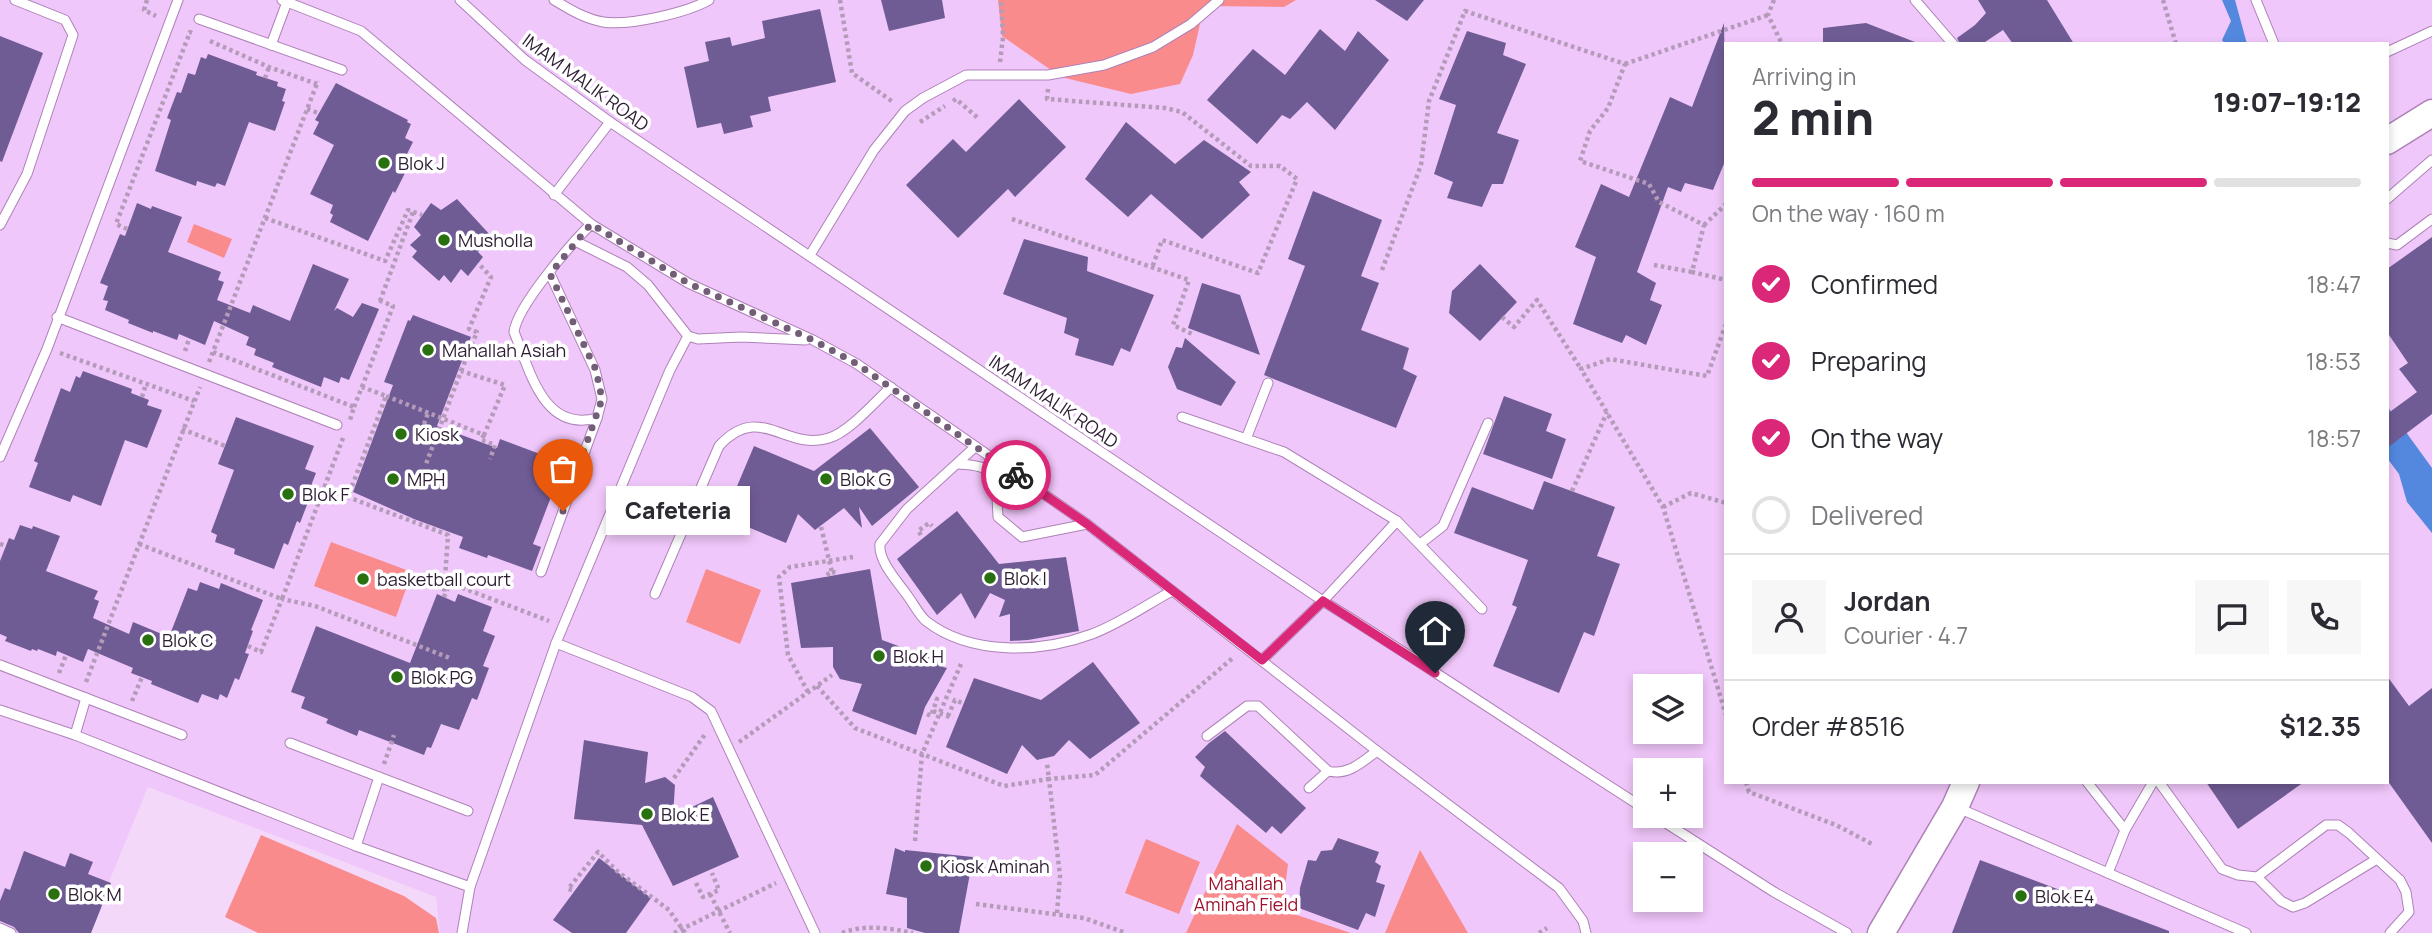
<!DOCTYPE html>
<meta charset="utf-8">
<style>
body{margin:0;font-family:Manrope,sans-serif;background:#f7f7f7;color:#2b2b33;height:100vh;display:flex;flex-direction:column;font-size:26px;white-space:nowrap}
*{box-sizing:border-box;margin:0}
p{font-size:23px;color:#7c7c81}
.icon{flex:none;width:38px;height:38px;fill:none;stroke:currentColor;stroke-width:2;stroke-linecap:round;stroke-linejoin:round}
.map{position:relative;flex:1;overflow:hidden}
.sheet{position:absolute;left:1724px;top:42px;width:665px;height:742px;display:flex;flex-direction:column;background:#fff;border-radius:0px;box-shadow:0 4px 10px #0003}
.sheet>*{flex:none}
.tools{position:absolute;left:1633px;top:674px;display:grid;gap:14px}
.tools a{display:grid;place-items:center;width:70px;height:70px;border-radius:0px;background:#fff;box-shadow:0 4px 10px #0003;font-size:35px}
.pin{position:absolute;display:grid;place-items:center;width:60px;height:60px;color:#fff;margin:-72px -30px;border-radius:50% 50% 50% 0;rotate:-45deg;box-shadow:0 0 7px #0007}
.pin .icon{rotate:45deg}
.courier{position:absolute;display:grid;place-items:center;width:70px;height:70px;margin:-35px;border:5px solid #db2777;border-radius:50%;background:#fff;color:#222;box-shadow:0 2px 9px #0007}
.bubble{position:absolute;height:49px;border-radius:0px;background:#fff;box-shadow:0 4px 10px #0003;font-size:23px;font-weight:800;line-height:49px;text-align:center}
.headline em{font-style:normal;font-weight:800}
.headline div{display:flex;flex-direction:column-reverse}
.headline{display:flex;align-items:center;justify-content:space-between;height:119px;padding:0 28px}
h1{font-size:46px;font-weight:800;line-height:52px}
.bar{display:grid;grid-template-columns:repeat(4,1fr);gap:10px 7px;align-content:center;height:84px;padding:0 28px}
.bar i{height:9px;border-radius:5px;background:#e1e1e2}
.bar .on{background:#db2777}
.bar p{grid-column:span 4}
.line{display:flex;align-items:center;gap:18px;padding:0 28px;border-top:2px solid #e1e1e2}
.line div{flex:1}
.round{display:grid;place-items:center;flex:none;width:74px;height:74px;border-radius:0px;background:#f7f7f7}
ol{padding:0 28px;list-style:none}
li{display:flex;align-items:center;gap:21px;height:77px}
li p{margin-inline-start:auto}
li .icon{padding:7px;border-radius:50%;background:#db2777;color:#fff;stroke-width:4}
li:last-child{color:#7c7c81}
li i{width:38px;height:38px;border:4px solid #e1e1e2;border-radius:50%}
.map>svg:first-child{display:block}
</style>
<div class="map">
<svg width="2432" height="933" viewBox="0 0 2432 933">
<rect width="100%" height="100%" fill="#f4d8fa"/>
<path fill="#f0c7fa" fill-rule="evenodd" d="M0,0H2432V933H440L436,897L148,787L88,933H0ZM1726,44H2387V782H1726ZM1645,686H1690V732H1645ZM1645,770H1690V816H1645ZM1645,854H1690V900H1645Z"/>
<g fill="#fa8b8d">
<polygon points="998,0 1296,0 1284,7 1204,6 1193,55 1180,84 1131,94 1061,77 1002,36"/>
<polygon points="194,224 232,239 224,258 187,242"/>
<polygon points="331,542 412,572 396,617 314,586"/>
<polygon points="706,569 761,590 740,644 686,622"/>
<polygon points="1237,824 1288,864 1282,910 1351,933 1186,933"/>
<polygon points="261,835 404,896 436,918 439,933 258,933 225,917"/>
<polygon points="1146,839 1200,862 1179,914 1125,893"/>
<polygon points="1420,850 1468,933 1385,933"/>
</g>
<g fill="#5388de">
<polygon points="2222,0 2235,0 2247,44 2225,44 2222,40 2231,21"/>
<polygon points="2387,406 2432,468 2432,533 2407,502 2399,474 2387,458"/>
</g>
<g fill="#705c95">
<polygon points="881,0 942,0 945,18 889,31"/>
<polygon points="1375,0 1424,0 1407,21"/>
<polygon points="1978,0 2047,0 2074,44 2013,44 2003,30 1982,44 1960,44 1957,38 1975,25 1986,13"/>
<polygon points="820,9 836,82 768,97 771,111 750,116 753,127 724,134 721,123 697,128 684,67 709,61 705,42 730,37 732,46 765,38 762,21"/>
<polygon points="1724,23 1726,159 1713,190 1685,183 1681,192 1668,187 1637,272 1656,283 1650,300 1662,305 1646,345 1626,335 1622,343 1573,324 1596,257 1575,247 1601,184 1629,197 1670,97 1692,107"/>
<polygon points="1866,23 1915,42 1914,44 1823,44 1823,28"/>
<polygon points="1320,29 1345,51 1358,31 1389,60 1335,130 1307,102 1290,119 1282,115 1257,144 1207,100 1253,49 1285,75"/>
<polygon points="1467,31 1506,43 1503,55 1526,64 1497,133 1519,140 1503,184 1492,184 1482,207 1447,198 1453,182 1434,174 1456,105 1439,99"/>
<polygon points="0,36 43,53 2,162 0,161"/>
<polygon points="208,54 257,72 256,75 278,82 277,86 286,89 282,101 285,102 275,131 249,122 225,186 217,183 215,187 197,181 196,186 155,171 171,120 167,118 177,92 181,93 188,73 195,75 201,57 206,59"/>
<polygon points="336,83 408,120 407,122 411,124 405,138 413,142 401,166 407,169 395,193 393,191 368,241 330,222 333,215 330,213 333,205 310,194 334,145 313,134 319,122 315,120"/>
<polygon points="1019,99 1066,147 1015,197 1008,189 958,238 906,185 953,139 966,152"/>
<polygon points="1126,122 1175,164 1204,140 1251,172 1239,182 1250,195 1202,239 1151,194 1128,217 1085,179"/>
<polygon points="1313,191 1382,220 1361,276 1379,283 1361,330 1409,348 1403,369 1417,376 1396,428 1264,375 1305,266 1288,259"/>
<polygon points="457,199 492,237 478,252 483,257 468,276 461,269 451,283 444,275 439,281 412,257 417,251 410,245 421,235 414,227 431,203 441,210"/>
<polygon points="137,203 151,209 152,206 182,217 168,252 221,272 218,280 224,282 217,300 250,313 253,305 290,321 313,264 349,279 334,311 337,308 353,317 362,303 379,309 349,380 341,377 339,383 324,377 321,387 272,367 274,363 254,355 256,349 246,345 249,337 214,321 205,345 179,334 177,340 153,331 153,333 128,323 129,320 105,310 108,301 103,300 108,286 100,283 120,234 125,236"/>
<polygon points="2432,237 2432,414 2387,448 2387,414 2417,392 2399,369 2408,363 2387,332 2387,269"/>
<polygon points="1024,239 1088,257 1087,271 1154,295 1130,352 1121,348 1113,366 1075,355 1079,339 1064,333 1067,318 1003,294"/>
<polygon points="1480,264 1517,302 1480,341 1449,313 1452,291"/>
<polygon points="1202,283 1240,295 1260,355 1188,328"/>
<polygon points="413,315 471,337 437,426 497,448 500,439 564,463 533,544 541,547 532,571 488,555 487,558 459,548 463,537 414,519 353,492 393,385 384,382 408,320 410,321"/>
<polygon points="1185,338 1236,382 1221,406 1177,389 1168,367 1176,347 1182,348"/>
<polygon points="83,371 132,389 131,393 149,400 147,405 162,410 147,448 125,440 101,506 73,495 70,502 29,487 38,463 34,461 61,388 70,392 76,376 80,378"/>
<polygon points="1504,396 1552,414 1546,431 1566,439 1552,479 1483,454"/>
<polygon points="236,417 314,446 305,469 316,473 307,496 310,497 300,523 297,521 288,545 284,543 274,569 234,554 235,549 215,542 217,535 211,532 234,470 218,464"/>
<polygon points="870,428 919,487 872,526 859,507 862,528 844,508 815,530 798,514 786,543 724,517 754,446 814,471"/>
<polygon points="1544,481 1615,507 1597,556 1620,564 1594,636 1584,632 1559,693 1493,666 1517,607 1512,605 1528,560 1454,533 1472,487 1533,510"/>
<polygon points="957,511 999,564 1066,557 1079,631 1028,640 1010,641 1010,614 999,617 1005,600 990,593 975,619 961,593 937,615 897,559"/>
<polygon points="20,525 32,529 33,526 60,536 46,571 98,591 94,599 99,601 93,618 129,634 133,622 169,637 188,588 197,591 200,582 219,589 221,583 263,600 251,630 253,631 245,653 249,654 239,680 235,678 227,698 220,694 218,700 202,694 198,703 151,684 152,681 131,673 133,668 88,649 83,662 57,651 56,656 38,649 37,651 32,649 31,651 5,641 7,637 0,634 0,561 9,538 14,540"/>
<polygon points="870,569 882,640 945,663 943,667 947,668 925,707 916,735 852,711 862,684 840,679 833,667 833,647 801,648 791,583"/>
<polygon points="437,594 455,602 458,594 492,607 483,631 495,636 483,666 489,668 477,700 472,698 459,730 441,724 431,748 427,747 424,755 359,730 357,736 326,723 328,719 301,708 305,697 291,692 316,626 410,663"/>
<polygon points="1093,662 1140,723 1090,759 1069,740 1054,756 1037,760 1022,745 1007,774 946,747 974,678 1041,700"/>
<polygon points="2387,676 2409,706 2432,688 2432,843 2387,780"/>
<polygon points="1225,731 1306,808 1281,834 1272,826 1266,833 1200,776 1205,767 1195,757 1209,743"/>
<polygon points="584,740 648,752 645,783 665,777 675,785 673,816 713,797 739,857 673,886 642,825 574,819"/>
<polygon points="2206,782 2304,782 2238,829"/>
<polygon points="1338,838 1379,852 1375,862 1381,866 1376,882 1385,885 1375,917 1366,913 1358,930 1299,908 1300,888 1308,860 1316,861 1321,851 1332,850"/>
<polygon points="895,848 905,852 905,850 973,857 959,933 925,933 907,928 907,898 886,894"/>
<polygon points="24,851 65,867 70,853 93,862 88,874 111,883 91,933 19,933 14,927 0,921 0,901 5,888 10,890"/>
<polygon points="599,858 651,898 626,933 572,933 553,920"/>
<polygon points="1980,860 2169,931 2169,933 1952,933"/>
</g>
<g fill="none" stroke-linecap="round" stroke-linejoin="round">
<defs>
<g id="lane">
<polyline points="282,0 361,31 591,224"/>
<path d="M460,0L525,60L610,122L1323,601C1431,668 1537,740 1645,809"/>
<path d="M554,0C569,9 585,19 603,22C629,26 686,13 709,0"/>
<polyline points="1915,0 1953,44"/>
<polyline points="2256,0 2274,44"/>
<polyline points="199,19 342,70"/>
<polyline points="271,45 287,2"/>
<polyline points="2387,52 2432,31"/>
<polyline points="554,195 610,122"/>
<polyline points="2387,199 2432,160"/>
<polyline points="0,225 27,174 73,35 65,20 15,0"/>
<polyline points="575,241 627,267 648,285 688,336"/>
<polyline points="2387,243 2397,245 2432,219"/>
<polyline points="810,255 874,150 905,111 923,98 966,75 1048,75 1104,65 1153,47 1191,24 1219,0"/>
<path d="M550,274L595,370L602,399L597,418C543,433 530,370 514,332C517,306 571,244 591,224L688,283L813,340L857,364L1087,524L1377,751L1559,888L1583,921L1586,933"/>
<polyline points="57,317 337,425"/>
<polyline points="1182,417 1284,452 1397,521 1323,601 1262,660"/>
<polyline points="1246,439 1268,383"/>
<path d="M975,447L907,509L880,544C878,561 898,582 907,595C913,603 919,615 926,621C971,656 1041,653 1092,634C1119,624 1146,605 1172,591"/>
<polyline points="0,457 47,349 178,0"/>
<path d="M958,464C976,465 986,466 999,479L997,496L998,517L1022,537L1087,524"/>
<polyline points="1397,521 1482,609"/>
<polyline points="1420,544 1443,526 1488,423"/>
<polyline points="541,572 597,418"/>
<path d="M655,594L719,446C760,401 786,452 829,438C849,432 875,402 891,387"/>
<polyline points="556,643 692,697 711,711 815,933"/>
<polyline points="0,665 182,735"/>
<polyline points="86,698 75,735 356,846 470,887 556,643 670,370 688,336 698,339 741,337 806,340"/>
<polyline points="0,710 75,735"/>
<path d="M1207,736L1247,706H1258L1328,771C1348,776 1362,762 1377,751"/>
<polyline points="290,743 468,811"/>
<polyline points="2087,782 2125,830"/>
<polyline points="2159,782 2222,869 2238,875 2257,877 2326,825 2338,825 2349,833 2400,880 2406,892 2409,912 2390,933"/>
<polyline points="1309,788 1328,771"/>
<polyline points="1956,807 2246,933"/>
<polyline points="1655,816 1774,892 1847,933"/>
<polyline points="356,846 379,777"/>
<polyline points="2108,873 2125,830 2153,782"/>
<polyline points="2257,877 2281,901 2293,907 2305,903 2377,859"/>
<polyline points="0,928 11,933"/>
<polyline points="462,933 470,887"/>
</g>
<g id="secondary">
<polyline points="2387,141 2432,113"/>
<polyline points="1881,933 1955,807 1966,782"/>
</g>
</defs>
<use href="#lane" stroke="#ae82b8" stroke-width="11"/>
<use href="#secondary" stroke="#ae82b8" stroke-width="29"/>
<g stroke="#b39bb9" stroke-width="4.5" stroke-dasharray="3.5 3.5" stroke-linecap="butt">
<polyline points="147,0 144,10 156,16"/>
<polyline points="840,0 852,73 893,102"/>
<polyline points="1774,0 1768,15 1782,44"/>
<polyline points="2163,0 2176,44"/>
<polyline points="210,41 269,67 317,84"/>
<polyline points="1000,62 1003,37 1001,0"/>
<polyline points="1625,64 1768,15"/>
<polyline points="265,78 269,67"/>
<polyline points="1048,89 1047,99 1165,108 1182,112 1251,166 1280,166 1297,179 1258,273 1162,240 1152,268"/>
<polyline points="953,101 956,99 979,119"/>
<polyline points="307,109 318,113"/>
<polyline points="920,122 945,106"/>
<polyline points="265,218 385,261 408,210 422,215"/>
<polyline points="1012,219 1189,280 1173,325 1194,335"/>
<polyline points="1704,225 1726,204"/>
<polyline points="127,229 116,224 190,32 192,33"/>
<polyline points="1654,265 1692,272"/>
<polyline points="1382,270 1421,165 1429,101 1465,11 1625,64 1608,108 1590,131 1580,161 1649,184 1659,202 1704,225 1692,272 1726,280"/>
<polyline points="380,301 413,212"/>
<polyline points="1502,317 1514,327 1537,300 1581,369"/>
<polyline points="1726,324 1707,376 1610,359 1581,369 1663,507 1726,715"/>
<polyline points="185,351 189,339"/>
<polyline points="213,352 354,407 350,420"/>
<polyline points="60,353 194,401"/>
<polyline points="209,362 318,81"/>
<polyline points="461,371 477,332 469,329 491,277 478,263"/>
<polyline points="362,387 393,306 376,299"/>
<path d="M386,396C419,409 451,422 484,435L505,385L461,371L426,464"/>
<polyline points="142,397 146,384"/>
<polyline points="354,407 362,387 386,396 348,497 448,535 444,592"/>
<polyline points="424,424 428,413"/>
<polyline points="182,429 225,446"/>
<polyline points="484,435 481,440 495,445 490,459"/>
<polyline points="1572,491 1607,412"/>
<polyline points="1663,507 1691,493 1726,503"/>
<polyline points="821,527 832,572 825,576"/>
<polyline points="921,535 918,531 929,523 932,526"/>
<polyline points="0,544 6,546"/>
<polyline points="139,544 282,599 343,438"/>
<polyline points="832,572 838,573"/>
<polyline points="444,597 450,583 549,621"/>
<polyline points="248,646 261,652 282,599 315,606 450,658"/>
<polyline points="59,673 66,655"/>
<polyline points="86,682 200,387"/>
<polyline points="817,686 855,728 1004,786 1049,779 1047,763"/>
<polyline points="808,692 788,655 779,577 790,567 853,557"/>
<polyline points="132,701 142,677"/>
<polyline points="933,711 953,718"/>
<polyline points="927,714 931,716 937,699 932,697"/>
<polyline points="948,716 955,700 962,703"/>
<polyline points="739,742 832,675"/>
<polyline points="384,764 394,735"/>
<polyline points="674,778 706,733"/>
<polyline points="1746,782 1749,792 1836,825 1874,845"/>
<polyline points="915,841 922,754 961,664"/>
<polyline points="696,883 703,897 719,890 712,873"/>
<polyline points="572,890 568,889 598,852 617,871 669,910 685,933"/>
<polyline points="710,894 730,933"/>
<polyline points="976,904 1084,918 1126,933"/>
<polyline points="1057,913 1060,876 1049,779 1095,775 1234,657"/>
<polyline points="674,933 776,883"/>
<path d="M842,933C865,924 889,928 913,933"/>
<polyline points="1539,933 1547,928"/>
</g>
<use href="#lane" stroke="#fff" stroke-width="9"/>
<use href="#secondary" stroke="#fff" stroke-width="26"/>
</g>
<g fill="none" stroke-linecap="round" stroke-linejoin="round">
<polyline stroke="#735e78" stroke-width="7" stroke-dasharray="0 12.6" points="563,511 602,399 596,370 550,274 591,224 688,283 813,340 857,364 1016,475"/>
<polyline stroke="#db2777" stroke-width="9" points="1016,475 1087,524 1262,660 1323,601 1435,673"/>
</g>
<g fill="#287010" stroke="#fff" stroke-width="2.5">
<circle cx="384" cy="163" r="7"/>
<circle cx="444" cy="240" r="7"/>
<circle cx="428" cy="350" r="7"/>
<circle cx="401" cy="434" r="7"/>
<circle cx="393" cy="479" r="7"/>
<circle cx="826" cy="479" r="7"/>
<circle cx="288" cy="494" r="7"/>
<circle cx="990" cy="578" r="7"/>
<circle cx="363" cy="579" r="7"/>
<circle cx="148" cy="640" r="7"/>
<circle cx="879" cy="656" r="7"/>
<circle cx="397" cy="677" r="7"/>
<circle cx="647" cy="814" r="7"/>
<circle cx="926" cy="866" r="7"/>
<circle cx="54" cy="894" r="7"/>
<circle cx="2021" cy="896" r="7"/>
</g>
<g text-anchor="middle" dominant-baseline="central" stroke-width="7" stroke-linejoin="round" paint-order="stroke">
<g font-size="18" fill="#2d1c32" stroke="#fff">
<text transform="translate(586 82) rotate(36)">IMAM MALIK ROAD</text>
<text transform="translate(1054 401) rotate(34)">IMAM MALIK ROAD</text>
</g>
<g font-size="18" fill="#2d1c32" stroke="#fff" text-anchor="start">
<text x="398" y="163">Blok J</text>
<text x="458" y="240">Musholla</text>
<text x="442" y="350">Mahallah Asiah</text>
<text x="415" y="434">Kiosk</text>
<text x="407" y="479">MPH</text>
<text x="840" y="479">Blok G</text>
<text x="302" y="494">Blok F</text>
<text x="1004" y="578">Blok I</text>
<text x="377" y="579">basketball court</text>
<text x="162" y="640">Blok C</text>
<text x="893" y="656">Blok H</text>
<text x="411" y="677">Blok PG</text>
<text x="661" y="814">Blok E</text>
<text x="940" y="866">Kiosk Aminah</text>
<text x="68" y="894">Blok M</text>
<text x="2035" y="896">Blok E4</text>
</g>
<g font-size="18" fill="#9e102b" stroke="#fff">
<text x="1246" y="883">Mahallah<tspan x="1246" dy="21">Aminah Field</tspan></text>
</g>
</g>
</svg>
<div class="tools">
<a><svg class="icon" aria-label="layers" viewBox="0 0 24 24"><path d="M12 4l9 5-9 5-9-5zM3 14l9 5 9-5"/></svg></a>
<a>+</a>
<a>−</a>
</div>
<div class="pin" style="left:563px;top:511px;background:#ea580c"><svg class="icon" aria-label="bag" viewBox="0 0 24 24"><path d="M5 8h14l-1 12H6zM9 8a3 3 0 0 1 6 0"/></svg></div>
<div class="pin" style="left:1435px;top:673px;background:#1f2937"><svg class="icon" aria-label="home" viewBox="0 0 24 24"><path d="M3 11l9-7 9 7M6 9v11h12V9"/></svg></div>
<div class="courier" style="left:1016px;top:475px"><svg class="icon" aria-label="bike" viewBox="0 0 24 24"><circle cx="6" cy="16" r="4"/><circle cx="18" cy="16" r="4"/><path d="M6 16l4-8h5l3 8M10 8l3 8H6M13 5h3"/></svg></div>
<div class="bubble" style="left:606px;top:486px;width:144px">Cafeteria</div>
<section class="sheet">
<div class="headline"><div><h1>2 min</h1><p>Arriving in</p></div><em>19:07–19:12</em></div>
<div class="bar"><i class="on"></i><i class="on"></i><i class="on"></i><i></i><p>On the way · 160 m</p></div>
<ol>
<li><svg class="icon" aria-label="check" viewBox="0 0 24 24"><path d="M5 12l5 5 9-10"/></svg>Confirmed<p>18:47</p></li>
<li><svg class="icon" aria-label="check" viewBox="0 0 24 24"><path d="M5 12l5 5 9-10"/></svg>Preparing<p>18:53</p></li>
<li><svg class="icon" aria-label="check" viewBox="0 0 24 24"><path d="M5 12l5 5 9-10"/></svg>On the way<p>18:57</p></li>
<li><i></i>Delivered</li>
</ol>
<div class="line" style="height:126px"><a class="round"><svg class="icon" aria-label="person" viewBox="0 0 24 24"><circle cx="12" cy="8" r="4"/><path d="M4 21q1-7 8-7t8 7"/></svg></a><div><b>Jordan</b><p>Courier · 4.7</p></div><a class="round"><svg class="icon" aria-label="chat" viewBox="0 0 24 24"><path d="M4 5h16v11H9l-5 4z"/></svg></a><a class="round"><svg class="icon" aria-label="phone" viewBox="0 0 24 24"><path d="M5 4h4l2 5-3 2q2 4 5 5l2-3 5 2v4C11 20 4 13 5 4z"/></svg></a></div>
<div class="line" style="height:91px"><div>Order #8516</div><b>$12.35</b></div>
</section>
</div>
